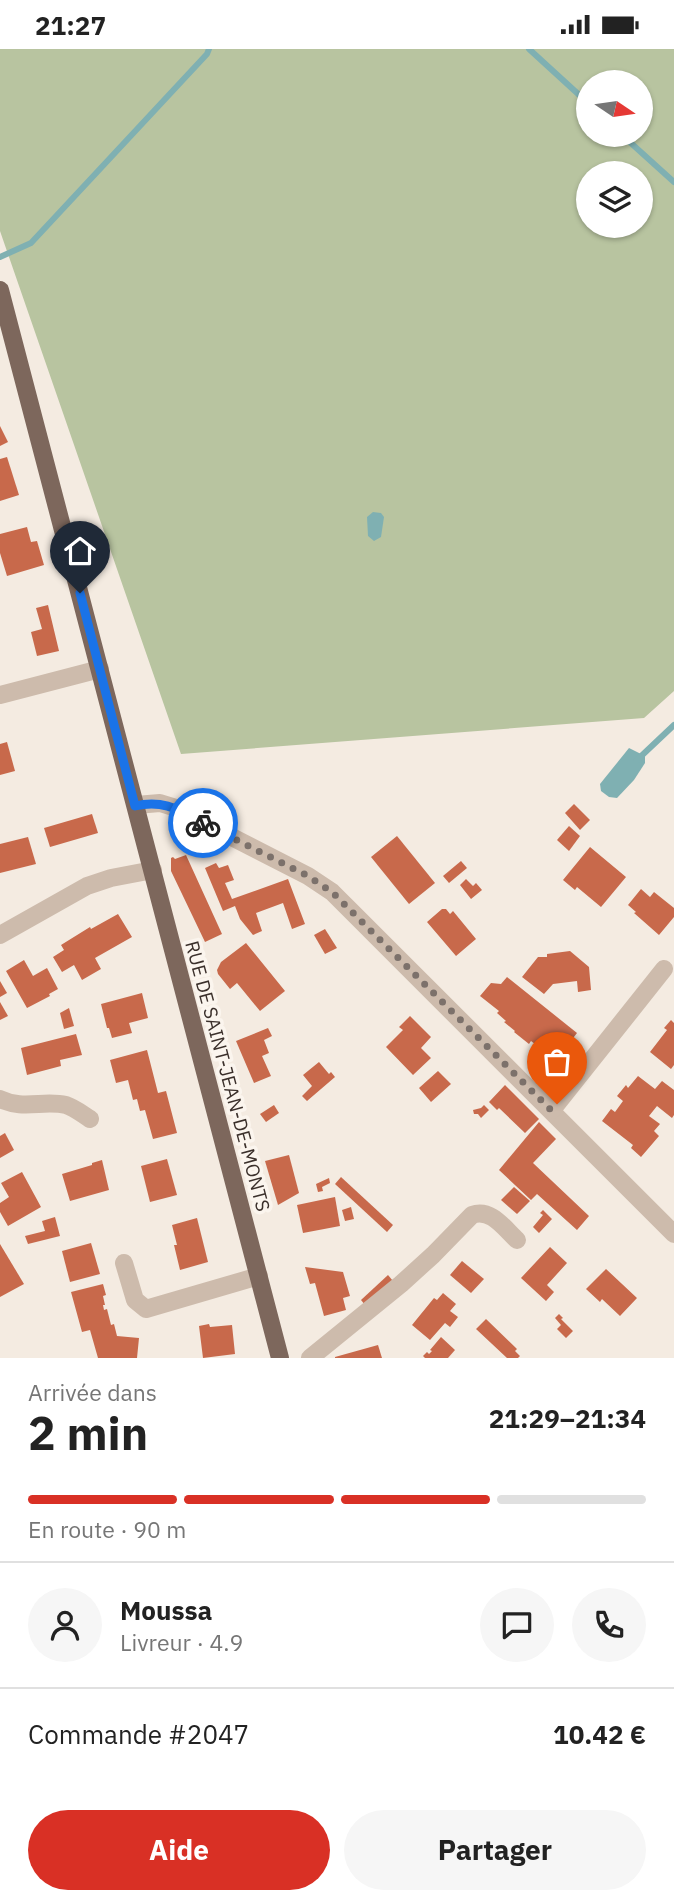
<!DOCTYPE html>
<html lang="fr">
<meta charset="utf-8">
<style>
body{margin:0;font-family:"IBM Plex Sans",sans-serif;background:#f6f6f6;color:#222;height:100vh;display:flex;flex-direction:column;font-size:26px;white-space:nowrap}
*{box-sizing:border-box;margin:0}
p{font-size:23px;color:#767676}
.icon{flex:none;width:38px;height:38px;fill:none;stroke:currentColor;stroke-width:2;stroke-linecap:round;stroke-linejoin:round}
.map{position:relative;height:1309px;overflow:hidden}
.side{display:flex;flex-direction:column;background:#fff;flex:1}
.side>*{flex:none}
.needle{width:46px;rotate:103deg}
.tools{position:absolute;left:576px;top:21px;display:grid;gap:14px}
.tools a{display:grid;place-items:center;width:77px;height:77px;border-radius:50%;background:#fff;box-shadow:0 2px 5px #0004;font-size:35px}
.pin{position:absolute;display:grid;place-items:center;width:60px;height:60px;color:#fff;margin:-72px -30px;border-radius:50% 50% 50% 0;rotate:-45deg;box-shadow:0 0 7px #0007}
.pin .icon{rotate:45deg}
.courier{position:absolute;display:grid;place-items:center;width:70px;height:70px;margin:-35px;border:5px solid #1a73e8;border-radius:50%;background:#fff;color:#222;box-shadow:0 2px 9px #0007}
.summary em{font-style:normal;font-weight:700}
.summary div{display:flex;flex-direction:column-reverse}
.summary{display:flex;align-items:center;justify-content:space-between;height:119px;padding:0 28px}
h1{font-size:46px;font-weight:700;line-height:52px}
.bar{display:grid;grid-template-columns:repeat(4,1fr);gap:10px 7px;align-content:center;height:84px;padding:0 28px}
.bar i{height:9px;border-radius:5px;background:#e0e0e0}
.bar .active{background:#d93025}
.bar p{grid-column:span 4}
.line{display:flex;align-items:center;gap:18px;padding:0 28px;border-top:2px solid #e0e0e0}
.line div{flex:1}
.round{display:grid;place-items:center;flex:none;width:74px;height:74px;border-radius:37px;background:#f6f6f6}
.button{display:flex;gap:14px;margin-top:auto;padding:14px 28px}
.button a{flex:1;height:80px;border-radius:42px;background:#d93025;color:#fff;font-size:28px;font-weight:700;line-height:80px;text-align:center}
.button a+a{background:#f6f6f6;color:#222}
.status{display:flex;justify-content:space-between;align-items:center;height:49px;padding:0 35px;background:#fff;direction:ltr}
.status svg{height:19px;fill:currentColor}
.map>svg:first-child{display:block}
</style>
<div class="status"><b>21:27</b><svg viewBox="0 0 49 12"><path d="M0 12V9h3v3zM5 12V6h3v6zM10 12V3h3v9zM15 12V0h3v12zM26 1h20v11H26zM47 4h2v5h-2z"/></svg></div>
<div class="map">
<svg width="674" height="1309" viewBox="0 0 674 1309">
<rect width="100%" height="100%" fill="#f4ebe1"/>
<path fill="#b8c4a0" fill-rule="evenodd" d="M0,0H674V642L644,669L181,705L0,182ZM588,33H640V86H588ZM588,124H640V177H588Z"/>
<g fill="#7fb0b2">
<polygon points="373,463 381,464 384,468 381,488 374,492 368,487 367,468"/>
<polygon points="629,699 645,707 645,714 634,731 617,749 609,748 601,742 600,735"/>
</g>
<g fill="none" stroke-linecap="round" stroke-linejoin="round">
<g stroke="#7fb0b2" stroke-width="6">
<polyline points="529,0 588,54"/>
<polyline points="622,86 674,133"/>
<polyline points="0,208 31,194 207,5 209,0"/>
<polyline points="637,711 674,676"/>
</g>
</g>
<g fill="#c8694b">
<polygon points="0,377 8,393 0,397"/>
<polygon points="7,408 19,446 0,452 0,410"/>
<polygon points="27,478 31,493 37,492 44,516 7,527 0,504 0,485"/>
<polygon points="48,556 59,602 37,607 31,583 42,580 36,559"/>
<polygon points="7,693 15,722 0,726 0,695"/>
<polygon points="574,755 590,771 580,781 565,764"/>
<polygon points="92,765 98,784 50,798 44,779"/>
<polygon points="569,777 580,787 569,802 557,791"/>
<polygon points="397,787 435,834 409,855 371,808"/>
<polygon points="28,788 36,815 0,824 0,795"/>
<polygon points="590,798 626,828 601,858 577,838 575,841 563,831"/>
<polygon points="186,806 222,885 205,893 171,822 171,809 173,808 175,810"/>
<polygon points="461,812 467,819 449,834 443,827"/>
<polygon points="216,814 219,819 228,816 234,831 225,834 232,850 288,830 305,875 292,880 283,854 256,864 262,882 253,886 240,870 235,857 223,862 205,819"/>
<polygon points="466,830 473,837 476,834 482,841 471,850 460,836"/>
<polygon points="641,840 650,848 654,843 674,859 674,868 659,886 634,864 636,863 628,856"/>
<polygon points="442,860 446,860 450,865 453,862 476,890 456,907 427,873"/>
<polygon points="118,865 132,888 95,909 101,920 82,931 74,916 62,923 53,908 64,901 61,896 90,878 91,880"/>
<polygon points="325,880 337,899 325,905 314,886"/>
<polygon points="246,894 285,942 260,962 237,934 230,940 218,925 217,921 221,913"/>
<polygon points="570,902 589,918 591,941 578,943 577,932 553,935 544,945 522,928 538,908 547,908 547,905"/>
<polygon points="24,911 33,927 47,919 58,940 49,945 50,947 27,959 6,922"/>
<polygon points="507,928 577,984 556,1011 531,992 529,995 514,983 515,982 504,973 506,972 497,964 499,962 480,947 491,934 501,935"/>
<polygon points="0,932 7,944 0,948"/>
<polygon points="142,944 148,969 129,974 132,984 112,989 109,979 107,979 101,955"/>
<polygon points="0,953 8,967 0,971"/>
<polygon points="69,959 74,977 64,980 60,964"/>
<polygon points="410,967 431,988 421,999 431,1009 413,1026 386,998 403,981 399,978"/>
<polygon points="671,971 674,974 674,1016 671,1020 650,1003 667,981 664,979"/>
<polygon points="268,979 272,987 264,991 269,1004 262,1007 271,1027 254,1034 236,992"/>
<polygon points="76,985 82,1006 60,1011 61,1017 27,1026 21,999"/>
<polygon points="147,1001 158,1044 166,1042 177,1084 153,1090 145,1061 140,1062 137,1050 133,1051 128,1031 116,1034 110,1011"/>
<polygon points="319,1013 329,1025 331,1023 335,1028 307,1052 302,1047 312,1037 303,1026"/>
<polygon points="438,1022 451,1035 431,1053 419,1039"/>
<polygon points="638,1027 655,1040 662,1032 674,1041 674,1066 672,1069 657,1057 649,1067 660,1075 654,1082 659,1087 641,1108 631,1099 633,1096 602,1072 611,1060 615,1063 623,1052 617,1047 626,1036 628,1039"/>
<polygon points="505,1036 539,1070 525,1084 499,1059 497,1061 489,1053"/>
<polygon points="274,1056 279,1064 266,1073 260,1065"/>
<polygon points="484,1056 489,1061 481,1069 478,1065 474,1065 473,1061 481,1059"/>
<polygon points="539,1073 556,1090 533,1114 589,1167 577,1181 537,1145 531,1151 499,1121"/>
<polygon points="5,1084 14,1101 0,1109 0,1087"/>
<polygon points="289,1106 299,1144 278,1156 265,1112"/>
<polygon points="167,1110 177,1146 150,1153 141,1117"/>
<polygon points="102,1111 109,1141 70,1152 62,1125 92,1116 92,1114"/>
<polygon points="22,1123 41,1158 8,1177 0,1163 0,1154 9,1148 1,1134"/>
<polygon points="341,1128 393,1176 387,1183 335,1135"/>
<polygon points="329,1129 330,1134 322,1138 323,1142 318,1143 316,1135"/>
<polygon points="514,1138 530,1152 517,1165 501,1151"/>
<polygon points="335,1148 340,1177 303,1184 297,1156"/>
<polygon points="351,1158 354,1170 345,1172 342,1161"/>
<polygon points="543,1161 552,1170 539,1184 533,1178 543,1166 540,1164"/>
<polygon points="55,1168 60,1187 28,1195 25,1187 45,1182 42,1172"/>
<polygon points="197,1169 208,1213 180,1221 174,1196 177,1196 172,1176"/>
<polygon points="91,1194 100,1225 70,1233 62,1202"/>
<polygon points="0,1195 24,1235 0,1248"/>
<polygon points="550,1198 567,1214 547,1236 554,1243 546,1252 521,1229"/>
<polygon points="462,1212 484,1230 471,1244 450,1226"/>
<polygon points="305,1218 343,1223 350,1247 343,1249 346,1261 324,1267 315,1234 310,1235"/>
<polygon points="606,1220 637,1249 620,1267 602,1250 600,1253 586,1240"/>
<polygon points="388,1226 393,1232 365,1256 361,1251"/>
<polygon points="103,1235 106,1246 103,1247 105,1256 103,1256 104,1261 107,1260 111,1276 114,1275 117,1287 139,1289 137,1309 98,1309 90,1281 82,1283 71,1243"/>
<polygon points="443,1244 456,1255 450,1262 458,1268 450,1278 445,1274 430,1291 412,1276 434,1249 437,1251"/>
<polygon points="559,1265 563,1269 561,1270 573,1282 566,1289 557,1280 561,1276 555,1269"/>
<polygon points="486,1270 517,1300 515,1302 520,1307 518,1309 507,1309 476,1280"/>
<polygon points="209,1275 210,1278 232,1276 235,1305 203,1309 199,1277"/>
<polygon points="441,1288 455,1301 448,1309 425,1309 423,1307 427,1303 429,1305 432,1302 430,1301"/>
<polygon points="378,1296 382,1309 335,1309 335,1308"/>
</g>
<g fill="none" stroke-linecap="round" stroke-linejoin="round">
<g stroke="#cdbbac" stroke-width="18">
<polyline points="0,646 100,620"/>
<polyline points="136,756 160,754 173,758 308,827 332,843 674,1185"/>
<polyline points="0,886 87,837 111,829 153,821"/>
<path d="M0,1050C22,1061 44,1051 66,1056C75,1059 82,1065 90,1070"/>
<polyline points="552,1061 664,920"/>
<polyline points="124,1214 135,1251 146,1260 259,1227"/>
<path d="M310,1309L401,1235L433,1206L472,1166C491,1159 504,1179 517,1191"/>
</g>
<polyline stroke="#7d675c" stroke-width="18" points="0,241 280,1309"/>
</g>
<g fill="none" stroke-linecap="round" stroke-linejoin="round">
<polyline stroke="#7c716b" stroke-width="7" stroke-dasharray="0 12.6" points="203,774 308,827 332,843 551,1061 557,1055"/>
<path stroke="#1a73e8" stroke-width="9" d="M80,544L135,757C163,750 179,761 203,774"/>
</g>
<g text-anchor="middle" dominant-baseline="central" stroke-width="7" stroke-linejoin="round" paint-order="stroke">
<g font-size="19" fill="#3b302b" stroke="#fbf5ee">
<text transform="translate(228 1027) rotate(75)">RUE DE SAINT-JEAN-DE-MONTS</text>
</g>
</g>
</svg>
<div class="tools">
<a><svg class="needle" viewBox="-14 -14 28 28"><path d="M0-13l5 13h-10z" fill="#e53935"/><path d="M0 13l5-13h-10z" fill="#767676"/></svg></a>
<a><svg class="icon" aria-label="layers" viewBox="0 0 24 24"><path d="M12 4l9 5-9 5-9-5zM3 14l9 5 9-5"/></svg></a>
</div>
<div class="pin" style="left:557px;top:1055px;background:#ea580c"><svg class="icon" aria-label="bag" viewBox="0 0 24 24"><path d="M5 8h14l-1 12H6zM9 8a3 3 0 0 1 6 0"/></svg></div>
<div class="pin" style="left:80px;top:544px;background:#1f2937"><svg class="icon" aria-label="home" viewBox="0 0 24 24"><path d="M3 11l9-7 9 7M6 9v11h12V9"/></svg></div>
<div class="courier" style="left:203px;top:774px"><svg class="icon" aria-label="bike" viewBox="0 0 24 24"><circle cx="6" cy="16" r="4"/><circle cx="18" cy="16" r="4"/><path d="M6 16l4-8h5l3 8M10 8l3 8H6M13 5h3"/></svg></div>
</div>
<section class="side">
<div class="summary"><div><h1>2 min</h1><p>Arrivée dans</p></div><em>21:29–21:34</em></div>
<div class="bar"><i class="active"></i><i class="active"></i><i class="active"></i><i></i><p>En route · 90 m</p></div>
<div class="line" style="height:126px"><a class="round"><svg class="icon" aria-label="person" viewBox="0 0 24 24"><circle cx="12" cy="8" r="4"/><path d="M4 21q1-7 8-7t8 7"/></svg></a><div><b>Moussa</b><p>Livreur · 4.9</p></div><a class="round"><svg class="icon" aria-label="chat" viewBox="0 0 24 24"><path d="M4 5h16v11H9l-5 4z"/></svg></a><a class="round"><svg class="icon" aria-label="phone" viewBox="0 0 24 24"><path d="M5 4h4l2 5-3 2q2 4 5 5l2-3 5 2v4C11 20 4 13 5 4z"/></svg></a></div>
<div class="line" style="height:91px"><div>Commande #2047</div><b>10.42 €</b></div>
<div class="button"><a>Aide</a><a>Partager</a></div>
</section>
